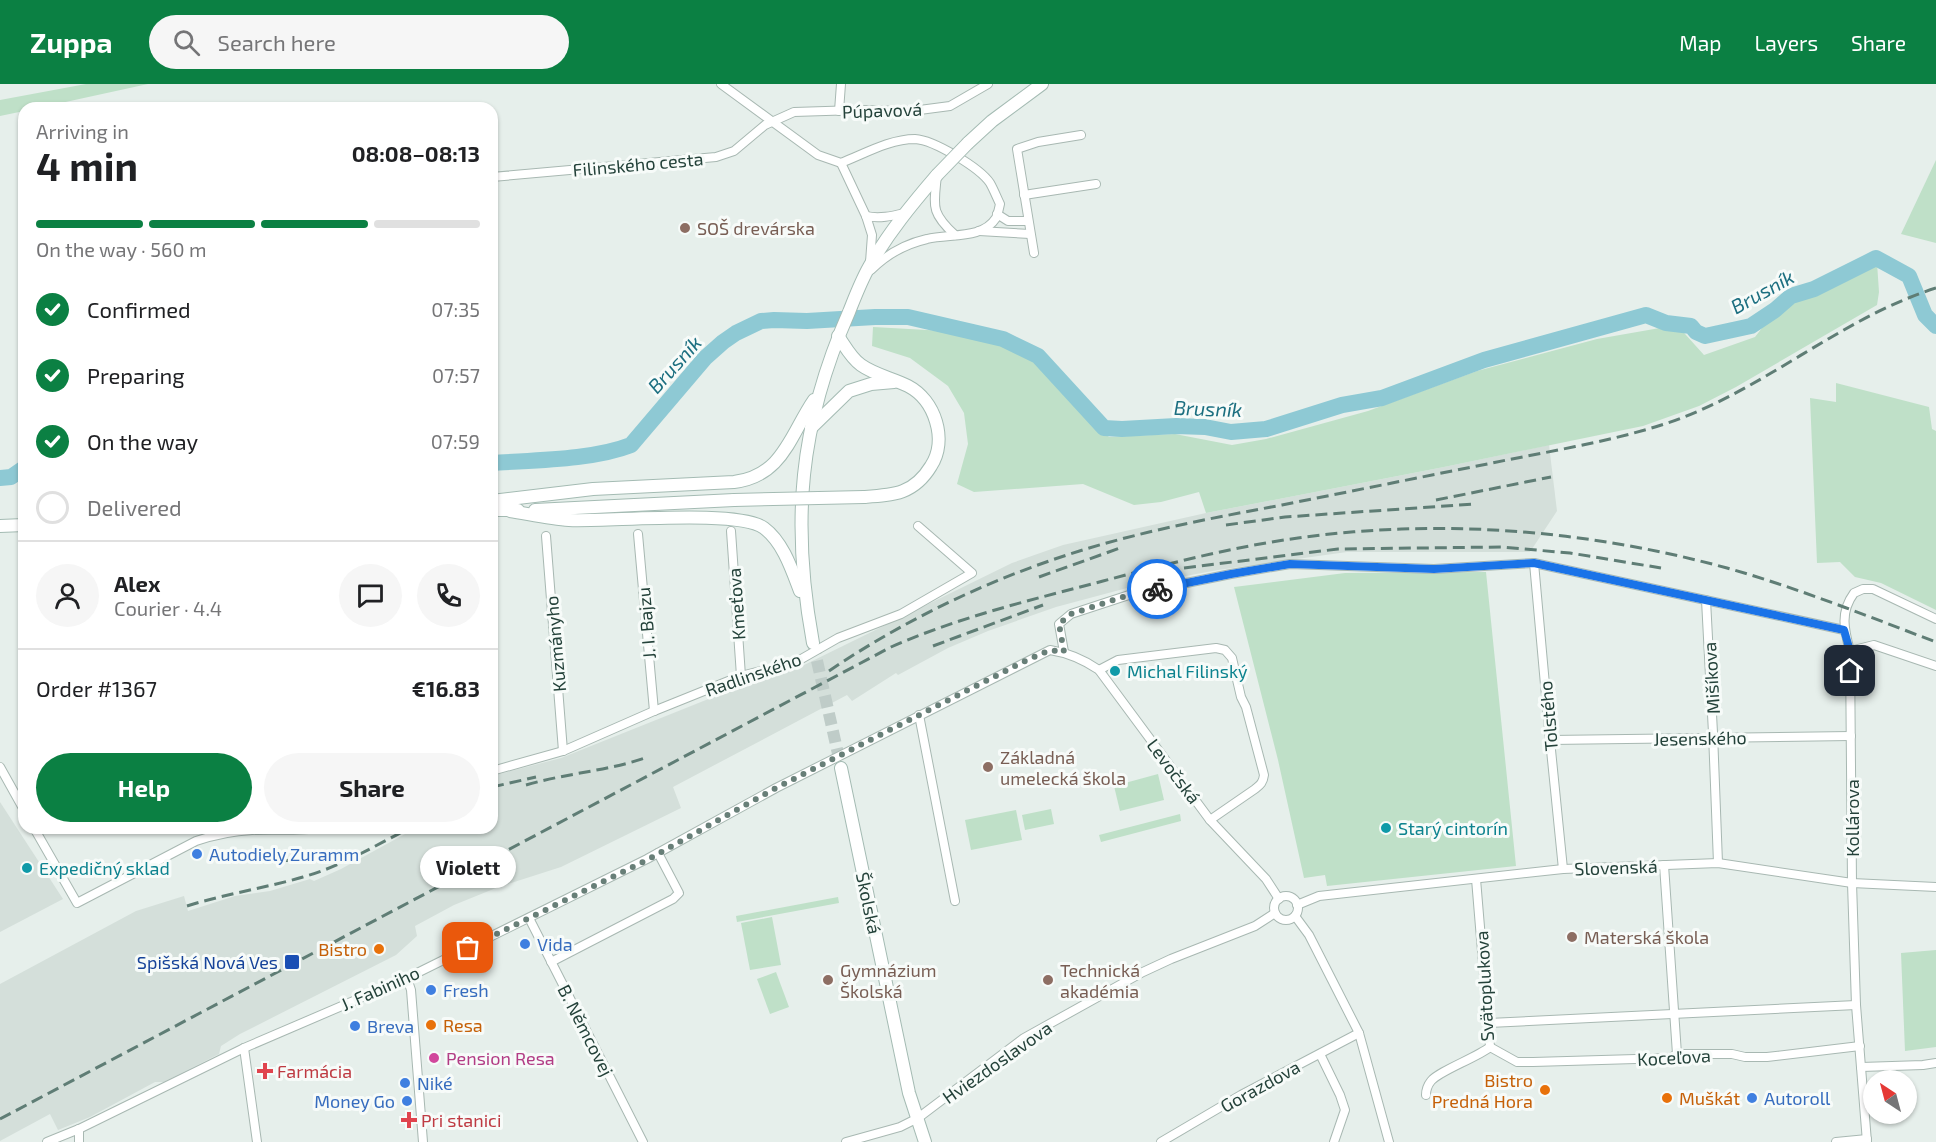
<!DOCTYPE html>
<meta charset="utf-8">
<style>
body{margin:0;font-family:"Exo 2",sans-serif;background:#f6f6f6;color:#202124;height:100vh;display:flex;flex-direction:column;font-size:22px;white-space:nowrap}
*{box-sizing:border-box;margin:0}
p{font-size:20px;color:#757577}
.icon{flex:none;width:33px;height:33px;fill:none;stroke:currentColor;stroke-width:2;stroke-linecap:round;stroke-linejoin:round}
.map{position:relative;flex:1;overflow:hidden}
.side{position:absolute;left:18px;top:18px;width:480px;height:732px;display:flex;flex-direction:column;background:#fff;border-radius:18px;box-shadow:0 2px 4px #0004}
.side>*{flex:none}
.needle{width:39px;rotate:324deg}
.controls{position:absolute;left:1863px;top:986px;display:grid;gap:12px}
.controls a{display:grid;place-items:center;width:54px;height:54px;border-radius:50%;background:#fff;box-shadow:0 2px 4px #0004;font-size:30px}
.pin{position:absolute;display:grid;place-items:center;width:51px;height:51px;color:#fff;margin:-26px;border-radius:12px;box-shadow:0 3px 9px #0006}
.courier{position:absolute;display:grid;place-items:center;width:60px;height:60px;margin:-30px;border:4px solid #1a73e8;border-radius:50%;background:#fff;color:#222;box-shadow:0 2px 8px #0007}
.bubble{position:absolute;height:42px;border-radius:21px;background:#fff;box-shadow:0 2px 4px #0004;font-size:20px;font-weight:700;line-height:42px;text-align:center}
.headline em{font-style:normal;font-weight:700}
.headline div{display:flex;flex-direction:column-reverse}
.headline{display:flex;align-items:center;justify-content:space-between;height:102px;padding:0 18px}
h1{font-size:39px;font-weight:700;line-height:45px}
.bar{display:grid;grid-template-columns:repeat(4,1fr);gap:9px 6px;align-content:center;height:72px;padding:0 18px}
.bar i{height:8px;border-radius:4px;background:#e0e0e0}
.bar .on{background:#0b8043}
.bar p{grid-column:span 4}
.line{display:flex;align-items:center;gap:15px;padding:0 18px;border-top:2px solid #e0e0e0}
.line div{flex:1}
.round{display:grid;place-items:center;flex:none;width:63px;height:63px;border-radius:32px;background:#f6f6f6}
ol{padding:0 18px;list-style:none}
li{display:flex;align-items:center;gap:18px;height:66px}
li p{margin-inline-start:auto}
li .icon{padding:6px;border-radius:50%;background:#0b8043;color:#fff;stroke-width:4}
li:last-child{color:#757577}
li i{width:33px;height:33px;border:3px solid #e0e0e0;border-radius:50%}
.primary-button{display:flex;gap:12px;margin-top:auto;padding:12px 18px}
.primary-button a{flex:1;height:69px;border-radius:36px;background:#0b8043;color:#fff;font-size:24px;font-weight:700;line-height:69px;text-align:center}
.primary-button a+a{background:#f6f6f6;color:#202124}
header{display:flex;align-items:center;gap:36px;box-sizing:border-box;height:84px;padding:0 30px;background:#0b8043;color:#fff}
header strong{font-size:28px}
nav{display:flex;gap:33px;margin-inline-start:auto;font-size:21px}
.search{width:420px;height:54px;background:#f6f6f6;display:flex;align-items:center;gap:15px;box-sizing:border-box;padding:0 21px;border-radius:33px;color:#757577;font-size:22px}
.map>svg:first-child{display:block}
</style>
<header>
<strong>Zuppa</strong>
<div class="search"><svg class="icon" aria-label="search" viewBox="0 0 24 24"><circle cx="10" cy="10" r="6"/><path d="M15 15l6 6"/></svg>Search here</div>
<nav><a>Map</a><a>Layers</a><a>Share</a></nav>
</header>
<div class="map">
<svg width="1936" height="1058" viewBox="0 0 1936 1058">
<rect width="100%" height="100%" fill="#e6efeb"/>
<g fill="#d4dfda">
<polygon points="1549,361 1557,427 1530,468 1347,468 1218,486 1142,500 1056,523 988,547 948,564 898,591 896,589 852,617 847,611 673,703 681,724 561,783 496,804 454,821 415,842 417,852 396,871 240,950 221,962 219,970 164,998 155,998 90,1033 58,1046 50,1030 0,1057 0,900 136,827 184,812 188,827 235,812 270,807 310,795 314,797 341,785 416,744 492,744 492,692 561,674 766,592 800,583 1012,479 1063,461 1206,429 1444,383"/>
<polygon points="0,718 63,815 0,848"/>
</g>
<g fill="#bfe0c8">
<polygon points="86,0 148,0 38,24 24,24 24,27 0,32 0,16"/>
<polygon points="1936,76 1936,159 1901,150"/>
<polygon points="1877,179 1879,208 1877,221 1736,303 1699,322 1643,342 1444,383 1206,429 1199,408 1161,418 1134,421 1083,400 974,408 957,400 968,360 964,329 948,302 910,274 872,262 873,243 945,247 1028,268 1109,353 1175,350 1232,361 1266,355 1368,327 1477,287 1597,255 1677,241 1704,271 1755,253 1779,222 1802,206"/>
<polygon points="1836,299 1929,323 1932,345 1936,347 1936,526 1881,499 1855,493 1840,478 1817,479 1810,314 1836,318"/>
<polygon points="1486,488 1516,782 1327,802 1325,791 1304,794 1278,676 1234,503 1345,489"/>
<polygon points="1158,690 1164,716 1120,727 1114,702"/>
<polygon points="1051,725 1054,740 1025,746 1022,731"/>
<polygon points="1016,726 1022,756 971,766 965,736"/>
<polygon points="1180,730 1181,737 1101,758 1099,751"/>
<polygon points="838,813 839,819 737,838 736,832"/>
<polygon points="772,833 781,881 750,886 741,839"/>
<polygon points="1936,866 1936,963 1905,967 1901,869"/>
<polygon points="776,888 789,923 770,930 757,895"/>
</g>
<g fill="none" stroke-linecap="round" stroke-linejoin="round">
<g stroke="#8ec9d4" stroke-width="16">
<path d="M492,379C534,376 593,376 631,361L705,274L723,258L736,249L761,237L774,236L807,237L875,233H908L1003,255L1038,272L1104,344L1122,345L1176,342L1205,343L1231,348L1266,345L1342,321L1382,314L1484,276L1646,231L1666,239L1691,242L1696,248L1705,252L1751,242L1775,226L1791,212L1814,205L1876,174L1909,192L1925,231L1936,242"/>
<polyline points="0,394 11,393 24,384"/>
</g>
<polyline stroke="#bfccc8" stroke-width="12" stroke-dasharray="12 6" stroke-linecap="butt" points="813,559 841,683"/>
<defs>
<g id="street">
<path d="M721,0L818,71L841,79C864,70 890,55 915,55C934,56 980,84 990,99C994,106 997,114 1000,120C999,124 998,130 996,134C982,156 949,149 927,155C905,160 887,170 871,186"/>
<polyline points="839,27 841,0"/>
<polyline points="841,79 866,132 872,151 870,178"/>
<path d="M937,91C934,122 930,128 955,151"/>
<polyline points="492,93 716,73 734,67 765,41 794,28 857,26 912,27 950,22 988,0"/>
<polyline points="1024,111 1096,100"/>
<polyline points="997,130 1008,137 1028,137"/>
<path d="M866,132C879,135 892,132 905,129"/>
<polyline points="979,147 1030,150"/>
<polyline points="1034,169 1017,65 1038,58 1081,51"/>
<polyline points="731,447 741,592"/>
<polyline points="638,450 654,627"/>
<polyline points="546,452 563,667"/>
<polyline points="1534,479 1550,656 1563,785"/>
<polyline points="1706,516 1713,649 1718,779"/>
<polyline points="1850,567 1874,561 1936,582"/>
<polyline points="1064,568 1059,540 1071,530 1132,510 1231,490 1290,480 1434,485 1534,479 1844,546"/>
<path d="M1099,586L1118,576L1216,564L1225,566L1232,574L1241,613L1246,623L1264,691C1263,699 1260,701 1255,705L1210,736"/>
<polyline points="919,631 955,817"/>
<polyline points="1550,656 1851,652"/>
<polyline points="0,683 24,726"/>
<polyline points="492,687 563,667 654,627 741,592 796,578 838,554 901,530 972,489 918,442"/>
<path d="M34,744L77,819L196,757C214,751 233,747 252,746C275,745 297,747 320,744"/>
<polyline points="1664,781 1677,970"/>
<circle cx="1286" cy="824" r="12"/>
<polyline points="1297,821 1319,812 1563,785 1718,779 1852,799 1936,803"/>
<polyline points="1295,832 1309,851 1359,949 1389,1058"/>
<polyline points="529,834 643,1058"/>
<polyline points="551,878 673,815 679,809 658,769"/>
<polyline points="407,894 411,906 423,1058"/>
<polyline points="1489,939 1856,921"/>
<polyline points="1490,963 1517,978 1533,978 1670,974 1677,970 1732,970 1745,973 1767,973 1860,962"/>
<polyline points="244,964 257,1058"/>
<polyline points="1320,970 1340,1011 1345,1026 1334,1058"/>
<polyline points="1861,983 1923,981 1936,979"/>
<path d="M1426,1011C1426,1005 1427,1002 1431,997C1439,987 1476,974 1490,963L1476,795"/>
<polyline points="79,1045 79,1058"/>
<path d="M47,1058L79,1045L244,964L407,894L647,775L776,704L1050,566C1069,569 1083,575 1099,586L1210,736L1266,795L1279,815"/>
<polyline points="846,1058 900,1043 918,1034 1024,954 1143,888 1171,875 1255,842 1275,829"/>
<polyline points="1161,1058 1241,1011 1359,949"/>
<polyline points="1836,1058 1867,1055"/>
<path d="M1867,1058L1856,921L1852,799L1850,567C1844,545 1840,528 1854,509L1863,505H1873L1936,535"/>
</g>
<g id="secondary">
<polyline points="968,59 992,37 1042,0"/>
<path d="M838,252C845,262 851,274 861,281C875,291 892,294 908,302C935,316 948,356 931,382C914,410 894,411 864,413"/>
<polyline points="811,344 849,307 871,300 894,298"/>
<path d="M492,417L593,405L734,398C783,392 790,351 814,316"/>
<polyline points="492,426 518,426"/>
<polyline points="535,426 734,416"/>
<path d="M510,427C529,430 550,435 569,436C608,438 739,425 764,444C783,458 792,486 800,507"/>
<polyline points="0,442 24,441"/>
<path d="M813,559C791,439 799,341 849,228C855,213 861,197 869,183C888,149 913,119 937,91"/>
<polyline points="841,684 909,1009 925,1058"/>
</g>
</defs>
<use href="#street" stroke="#a8b8b2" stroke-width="10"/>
<use href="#secondary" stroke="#a4bbb3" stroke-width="14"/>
<use href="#street" stroke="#fff" stroke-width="8"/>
<use href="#secondary" stroke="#fff" stroke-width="12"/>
<g stroke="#5f7d75" stroke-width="3" stroke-dasharray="12 6" stroke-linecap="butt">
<polyline points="1436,416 1551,393"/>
<polyline points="1226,441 1285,433 1474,420"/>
<polyline points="1184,484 1338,465 1501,463 1570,469 1661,484"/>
<polyline points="1039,493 1120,464"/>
<polyline points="933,562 1043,521"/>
<path d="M829,587C922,524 1027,478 1137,451C1185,439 1234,430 1282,421C1352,407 1422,393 1492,379C1546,368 1602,359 1655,343C1757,313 1835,236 1936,204"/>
<path d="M526,701C567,689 608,687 648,673"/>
<polyline points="492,703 536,693"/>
<polyline points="278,777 325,774 349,770"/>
<path d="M187,822C225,810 265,804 303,793C339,783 371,764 404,747"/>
<path d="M0,1035L891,563C959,533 1031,516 1103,497C1167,480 1232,463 1298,454C1441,434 1588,446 1727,484C1798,504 1867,532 1936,558"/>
</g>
<defs>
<g id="secondary-bridge">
<polyline points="937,91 968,59"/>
<polyline points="734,416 864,413"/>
</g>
</defs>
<use href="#secondary-bridge" stroke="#a4bbb3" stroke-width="14" stroke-linecap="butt"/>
<use href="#secondary-bridge" stroke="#fff" stroke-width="12"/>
</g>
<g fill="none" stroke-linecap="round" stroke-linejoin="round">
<polyline stroke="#687f78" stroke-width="6" stroke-dasharray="0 10.8" points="468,864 647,776 776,704 1027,576 1050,566 1064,568 1059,540 1071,530 1132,510 1157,505"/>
<polyline stroke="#1a73e8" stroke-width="8" points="1157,505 1231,490 1290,480 1434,485 1534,479 1844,546 1850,567 1850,587"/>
</g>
<g fill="#8d6e63" stroke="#f7fbf9" stroke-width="2">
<circle cx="685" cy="144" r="6"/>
<circle cx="988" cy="683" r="6"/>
<circle cx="1572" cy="853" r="6"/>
<circle cx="828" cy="896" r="6"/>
<circle cx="1048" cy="896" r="6"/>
</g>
<g fill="#0f9aa8" stroke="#f7fbf9" stroke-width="2">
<circle cx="1115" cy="587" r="6"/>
<circle cx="1386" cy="744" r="6"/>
<circle cx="27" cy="784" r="6"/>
</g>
<g fill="#3f7fe0" stroke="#f7fbf9" stroke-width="2">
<circle cx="197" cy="770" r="6"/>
<circle cx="525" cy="860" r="6"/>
<circle cx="431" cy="906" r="6"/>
<circle cx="355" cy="942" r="6"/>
<circle cx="405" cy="999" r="6"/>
<circle cx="1752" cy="1014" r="6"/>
<circle cx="407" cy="1017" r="6"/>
</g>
<g fill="#e8710a" stroke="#f7fbf9" stroke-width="2">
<circle cx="379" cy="865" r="6"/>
<circle cx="431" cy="941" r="6"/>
<circle cx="1545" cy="1006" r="6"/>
<circle cx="1667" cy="1014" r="6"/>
</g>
<rect fill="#1a4fb4" stroke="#f7fbf9" stroke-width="2" x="284" y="870" width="16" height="16" rx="3"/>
<circle fill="#d1479c" stroke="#f7fbf9" stroke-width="2" cx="434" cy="974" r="6"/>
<g fill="#e0444e" stroke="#f7fbf9" stroke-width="2">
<path d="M262 978h6v6h6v6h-6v6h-6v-6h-6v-6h6z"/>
<path d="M406 1027h6v6h6v6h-6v6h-6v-6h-6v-6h6z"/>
</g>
<g text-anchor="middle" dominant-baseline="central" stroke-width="6" stroke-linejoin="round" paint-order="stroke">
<g font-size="18" fill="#24423a" stroke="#f7fbf9">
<text transform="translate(882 26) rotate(-2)">Púpavová</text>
<text transform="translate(638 80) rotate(-5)">Filinského cesta</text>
<text transform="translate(736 520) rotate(-94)">Kmeťova</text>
<text transform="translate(646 539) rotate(-95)">J. I. Bajzu</text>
<text transform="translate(555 560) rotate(-95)">Kuzmányho</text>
<text transform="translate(753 590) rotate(-19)">Radlinského</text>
<text transform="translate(1711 594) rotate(-93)">Mišíkova</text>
<text transform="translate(1548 632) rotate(-95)">Tolstého</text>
<text transform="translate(1700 654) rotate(-1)">Jesenského</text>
<text transform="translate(1174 687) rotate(53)">Levočská</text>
<text transform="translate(1852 734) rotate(-90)">Kollárova</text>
<text transform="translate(1616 783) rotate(-2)">Slovenská</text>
<text transform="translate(869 819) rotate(78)">Školská</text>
<text transform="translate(1484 902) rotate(-93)">Svätoplukova</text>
<text transform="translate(380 904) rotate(-24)">J. Fabiniho</text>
<text transform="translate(586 946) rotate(63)">B. Němcovej</text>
<text transform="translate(1674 973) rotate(-3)">Koceľova</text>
<text transform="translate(997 978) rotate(-35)">Hviezdoslavova</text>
<text transform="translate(1260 1002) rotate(-29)">Gorazdova</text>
</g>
<g font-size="18" fill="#785e54" stroke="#f7fbf9" text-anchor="start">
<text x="697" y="144">SOŠ drevárska</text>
<text x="1000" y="673">Základná<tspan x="1000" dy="21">umelecká škola</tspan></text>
<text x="1584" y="853">Materská škola</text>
<text x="840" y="886">Gymnázium<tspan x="840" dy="21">Školská</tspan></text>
<text x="1060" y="886">Technická<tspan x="1060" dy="21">akadémia</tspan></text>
</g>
<g font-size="18" fill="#0d838f" stroke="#f7fbf9" text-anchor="start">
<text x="1127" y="587">Michal Filinský</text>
<text x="1398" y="744">Starý cintorín</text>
<text x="39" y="784">Expedičný sklad</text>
</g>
<g font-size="18" fill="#366cbe" stroke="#f7fbf9" text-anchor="start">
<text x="209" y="770">Autodiely Zuramm</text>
<text x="537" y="860">Vida</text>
<text x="443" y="906">Fresh</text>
<text x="367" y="942">Breva</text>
<text x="417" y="999">Niké</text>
<text x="1764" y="1014">Autoroll</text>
<text x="395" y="1017" text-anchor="end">Money Go</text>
</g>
<g font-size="18" fill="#c56008" stroke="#f7fbf9" text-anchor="end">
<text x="367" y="865">Bistro</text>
<text x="443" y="941" text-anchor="start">Resa</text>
<text x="1533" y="996">Bistro<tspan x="1533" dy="21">Predná Hora</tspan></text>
<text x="1679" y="1014" text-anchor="start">Muškát</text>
</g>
<g font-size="18" fill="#164399" stroke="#f7fbf9" text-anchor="end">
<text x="278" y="878">Spišská Nová Ves</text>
</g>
<g font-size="18" fill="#b23c85" stroke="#f7fbf9" text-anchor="start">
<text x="446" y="974">Pension Resa</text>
</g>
<g font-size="18" fill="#be3a42" stroke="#f7fbf9" text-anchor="start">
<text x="277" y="987">Farmácia</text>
<text x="421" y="1036">Pri stanici</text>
</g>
<g font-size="20" font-style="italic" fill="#1c6f80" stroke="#f7fbf9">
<text transform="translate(1762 207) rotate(-29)">Brusník</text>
<text transform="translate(674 280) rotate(-48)">Brusník</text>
<text transform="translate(1208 324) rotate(2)">Brusník</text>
</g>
</g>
</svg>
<div class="controls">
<a><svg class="needle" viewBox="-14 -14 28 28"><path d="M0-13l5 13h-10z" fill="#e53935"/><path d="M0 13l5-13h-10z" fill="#757577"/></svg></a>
</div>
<div class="pin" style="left:468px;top:864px;background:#ea580c"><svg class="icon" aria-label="bag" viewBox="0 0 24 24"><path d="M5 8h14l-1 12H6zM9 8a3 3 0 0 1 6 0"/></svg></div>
<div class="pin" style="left:1850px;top:587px;background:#1f2937"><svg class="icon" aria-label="home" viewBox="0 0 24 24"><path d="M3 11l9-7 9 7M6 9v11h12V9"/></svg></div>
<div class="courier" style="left:1157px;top:505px"><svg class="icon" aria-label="bike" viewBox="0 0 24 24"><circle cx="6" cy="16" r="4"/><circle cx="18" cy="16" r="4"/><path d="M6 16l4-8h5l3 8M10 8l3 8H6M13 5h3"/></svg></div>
<div class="bubble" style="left:420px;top:762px;width:96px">Violett</div>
<section class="side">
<div class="headline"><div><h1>4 min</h1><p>Arriving in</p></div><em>08:08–08:13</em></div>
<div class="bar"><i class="on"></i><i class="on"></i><i class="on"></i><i></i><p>On the way · 560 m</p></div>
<ol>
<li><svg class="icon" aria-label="check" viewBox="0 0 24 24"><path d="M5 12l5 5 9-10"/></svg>Confirmed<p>07:35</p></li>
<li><svg class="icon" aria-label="check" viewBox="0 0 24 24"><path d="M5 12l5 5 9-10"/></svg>Preparing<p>07:57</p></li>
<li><svg class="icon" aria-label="check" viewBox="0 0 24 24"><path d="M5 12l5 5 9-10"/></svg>On the way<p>07:59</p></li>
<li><i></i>Delivered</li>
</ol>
<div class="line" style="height:108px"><a class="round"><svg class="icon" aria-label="person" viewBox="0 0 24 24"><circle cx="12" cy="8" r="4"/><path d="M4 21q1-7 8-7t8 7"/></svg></a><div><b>Alex</b><p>Courier · 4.4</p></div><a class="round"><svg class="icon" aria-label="chat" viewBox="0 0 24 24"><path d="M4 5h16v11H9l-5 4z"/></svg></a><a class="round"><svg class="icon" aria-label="phone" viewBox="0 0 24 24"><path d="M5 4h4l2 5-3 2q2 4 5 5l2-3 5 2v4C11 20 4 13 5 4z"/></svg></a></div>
<div class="line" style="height:78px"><div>Order #1367</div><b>€16.83</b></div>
<div class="primary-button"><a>Help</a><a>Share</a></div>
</section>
</div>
